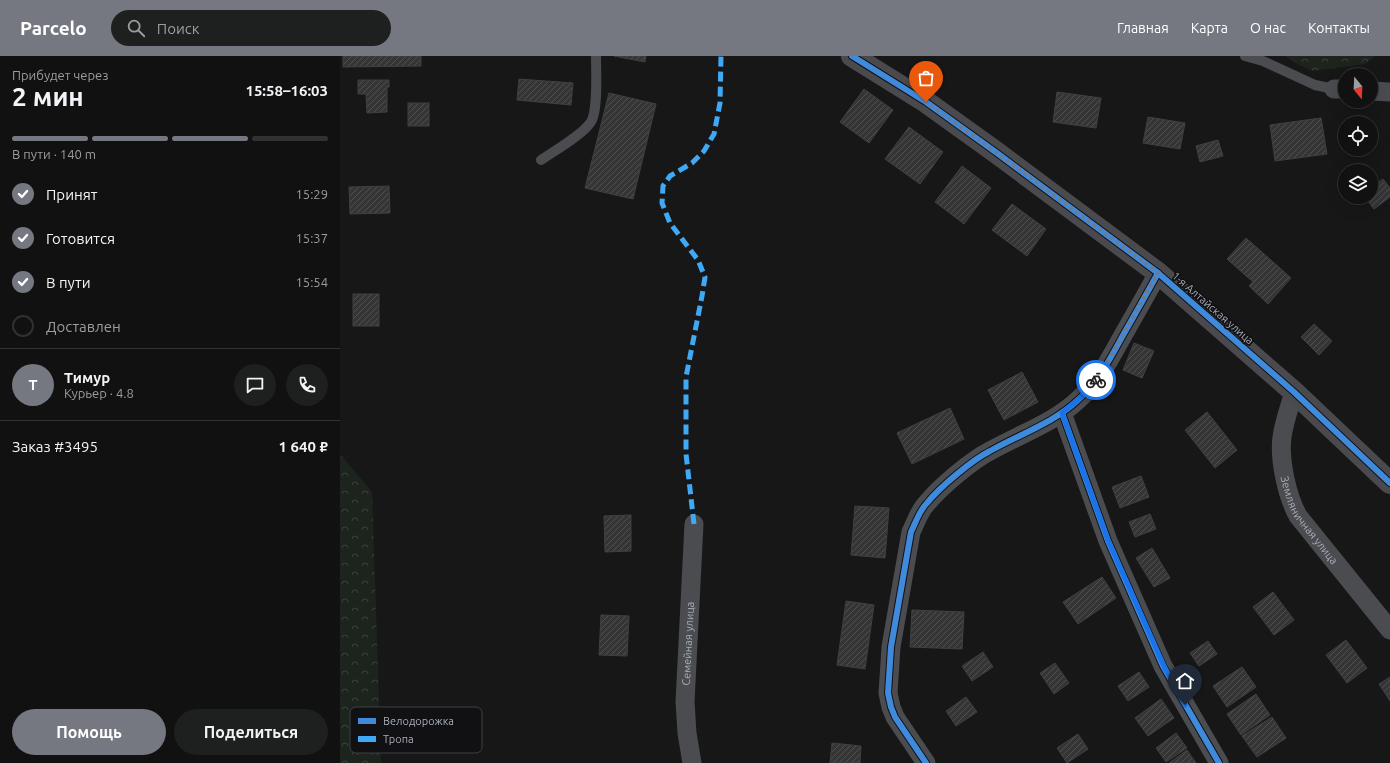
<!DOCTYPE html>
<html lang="ru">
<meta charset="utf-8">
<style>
body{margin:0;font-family:Ubuntu,sans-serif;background:#1e1f1f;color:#f1f3f6;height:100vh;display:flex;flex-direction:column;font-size:15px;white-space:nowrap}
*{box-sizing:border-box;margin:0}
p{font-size:13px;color:#9c9d9f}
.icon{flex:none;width:22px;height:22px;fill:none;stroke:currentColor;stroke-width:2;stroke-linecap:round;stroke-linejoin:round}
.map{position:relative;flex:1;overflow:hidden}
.details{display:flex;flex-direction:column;background:#111;width:340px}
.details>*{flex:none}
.needle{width:26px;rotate:162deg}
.controls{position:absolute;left:998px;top:12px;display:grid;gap:8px}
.controls a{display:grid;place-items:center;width:40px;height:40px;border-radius:50%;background:#111;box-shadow:0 4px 16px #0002,0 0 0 1px #303131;font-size:20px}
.pin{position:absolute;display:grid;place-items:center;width:34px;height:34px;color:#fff;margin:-41px -17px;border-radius:50% 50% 50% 0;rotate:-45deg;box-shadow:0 0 4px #0007}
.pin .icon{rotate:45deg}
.courier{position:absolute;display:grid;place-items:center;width:40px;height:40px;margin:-20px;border:3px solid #1a73e8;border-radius:50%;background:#fff;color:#222;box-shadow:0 1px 5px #0007}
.head em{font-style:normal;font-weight:700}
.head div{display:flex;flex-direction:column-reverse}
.head{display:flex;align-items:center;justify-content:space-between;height:68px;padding:0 12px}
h1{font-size:26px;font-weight:700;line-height:30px}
.bar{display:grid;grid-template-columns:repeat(4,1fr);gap:6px 4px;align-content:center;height:48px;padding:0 12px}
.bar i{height:5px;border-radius:3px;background:#303131}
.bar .selected{background:#757880}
.bar p{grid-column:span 4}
.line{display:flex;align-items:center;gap:10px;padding:0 12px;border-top:1px solid #303131}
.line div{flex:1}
.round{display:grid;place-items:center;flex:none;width:42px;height:42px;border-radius:21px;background:#1e1f1f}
ol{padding:0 12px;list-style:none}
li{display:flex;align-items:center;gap:12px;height:44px}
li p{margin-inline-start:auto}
li .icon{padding:4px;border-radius:50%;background:#757880;color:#fff;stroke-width:4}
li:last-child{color:#9c9d9f}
li i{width:22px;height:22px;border:2px solid #303131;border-radius:50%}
.cta{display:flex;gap:8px;margin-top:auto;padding:8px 12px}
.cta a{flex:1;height:46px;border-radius:24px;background:#757880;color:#fff;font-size:16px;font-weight:700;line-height:46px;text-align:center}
.cta a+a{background:#1e1f1f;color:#f1f3f6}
header{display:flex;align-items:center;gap:24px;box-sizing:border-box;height:56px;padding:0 20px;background:#757880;color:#fff}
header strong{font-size:19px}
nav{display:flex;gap:22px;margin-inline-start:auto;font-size:14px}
.search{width:280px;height:36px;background:#1e1f1f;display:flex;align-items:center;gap:10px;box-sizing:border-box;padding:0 14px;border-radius:22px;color:#9c9d9f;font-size:15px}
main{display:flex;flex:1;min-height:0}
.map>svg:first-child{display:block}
</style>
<header>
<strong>Parcelo</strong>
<div class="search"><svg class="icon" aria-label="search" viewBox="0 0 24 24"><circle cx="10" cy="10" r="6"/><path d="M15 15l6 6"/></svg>Поиск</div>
<nav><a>Главная</a><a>Карта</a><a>О нас</a><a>Контакты</a></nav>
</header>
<main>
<section class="details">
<div class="head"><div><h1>2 мин</h1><p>Прибудет через</p></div><em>15:58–16:03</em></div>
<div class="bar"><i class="selected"></i><i class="selected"></i><i class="selected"></i><i></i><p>В пути · 140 m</p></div>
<ol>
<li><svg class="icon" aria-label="check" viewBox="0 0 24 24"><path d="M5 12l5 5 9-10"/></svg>Принят<p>15:29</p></li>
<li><svg class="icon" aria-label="check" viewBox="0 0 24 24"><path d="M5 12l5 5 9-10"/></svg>Готовится<p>15:37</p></li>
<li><svg class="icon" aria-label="check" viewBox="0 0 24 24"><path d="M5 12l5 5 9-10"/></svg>В пути<p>15:54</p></li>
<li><i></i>Доставлен</li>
</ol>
<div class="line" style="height:72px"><b class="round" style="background:#757880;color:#fff">Т</b><div><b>Тимур</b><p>Курьер · 4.8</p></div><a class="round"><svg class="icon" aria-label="chat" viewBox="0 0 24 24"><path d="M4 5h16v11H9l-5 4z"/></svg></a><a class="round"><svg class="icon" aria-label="phone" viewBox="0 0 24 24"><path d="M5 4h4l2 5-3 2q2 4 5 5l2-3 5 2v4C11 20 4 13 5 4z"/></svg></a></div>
<div class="line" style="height:52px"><div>Заказ #3495</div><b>1 640 ₽</b></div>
<div class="cta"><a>Помощь</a><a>Поделиться</a></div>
</section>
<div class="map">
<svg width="1050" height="707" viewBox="0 0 1050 707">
<defs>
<pattern id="forest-crowns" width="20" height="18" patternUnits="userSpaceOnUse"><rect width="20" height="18" fill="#1d241e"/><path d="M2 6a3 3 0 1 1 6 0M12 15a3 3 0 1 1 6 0" fill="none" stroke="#3b413d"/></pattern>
<pattern id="building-hatch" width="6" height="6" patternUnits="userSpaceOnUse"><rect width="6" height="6" fill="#353536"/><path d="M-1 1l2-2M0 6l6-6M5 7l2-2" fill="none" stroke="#4f5051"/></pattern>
</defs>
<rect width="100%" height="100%" fill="#171717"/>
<g fill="url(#forest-crowns)">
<polygon points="945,0 1035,0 1025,8 973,15 957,8"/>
<polygon points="0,398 32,436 41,707 0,707"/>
</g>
<g fill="url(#building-hatch)" stroke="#3f4043">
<polygon points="3,0 81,0 81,10 3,11"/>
<polygon points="274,0 306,0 305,6"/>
<polygon points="179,23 233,27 231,49 177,44"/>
<polygon points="18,24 49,24 49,31 47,31 47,56 27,57 26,38 18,38"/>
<polygon points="524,33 553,54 529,87 500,66"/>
<polygon points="717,36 761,42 756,72 713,66"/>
<polygon points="269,37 316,48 293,143 245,132"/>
<rect x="68" y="47" width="21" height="23"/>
<polygon points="808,61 845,67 840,93 803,87"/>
<polygon points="981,62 987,98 935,105 930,69"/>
<polygon points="569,71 603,96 580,128 545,103"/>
<polygon points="878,84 883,100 860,106 856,90"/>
<polygon points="622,110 651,132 624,168 595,146"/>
<polygon points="1043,123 1050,132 1050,141 1034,153 1025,141 1031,141 1031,132"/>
<polygon points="49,130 50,157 10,158 9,131"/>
<polygon points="672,148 706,173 687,200 652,174"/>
<polygon points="906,182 932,205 913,226 887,203"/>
<polygon points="932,205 951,222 928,248 909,230"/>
<rect x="13" y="238" width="26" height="32"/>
<polygon points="974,268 992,285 979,299 961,281"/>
<polygon points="794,287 814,295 802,322 783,314"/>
<polygon points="682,316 698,346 664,364 648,334"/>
<polygon points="610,352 624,383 572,408 557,377"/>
<polygon points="867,356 897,394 875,412 845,374"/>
<polygon points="801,420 809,441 780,452 772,431"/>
<polygon points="515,450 549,452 545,502 511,499"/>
<polygon points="810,458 816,473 795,481 789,466"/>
<polygon points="291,459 291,495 265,496 264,460"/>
<polygon points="812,492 830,522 814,531 796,502"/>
<polygon points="762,521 776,542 738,568 723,546"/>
<polygon points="933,536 954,564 934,579 913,551"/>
<polygon points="506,545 534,549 525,613 497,609"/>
<polygon points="572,554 624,556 622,593 570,591"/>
<polygon points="261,559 289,560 287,600 259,599"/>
<polygon points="1006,584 1027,612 1007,627 986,599"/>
<polygon points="868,585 877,598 859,610 850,597"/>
<polygon points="643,596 653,611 632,625 622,610"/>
<polygon points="715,607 729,627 714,638 700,617"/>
<polygon points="902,611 916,631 887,651 873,630"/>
<polygon points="799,616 809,631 788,645 778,630"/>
<polygon points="1050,621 1050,645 1039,628"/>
<polygon points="916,638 930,659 901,679 887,658"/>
<polygon points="626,641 637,656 616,670 606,655"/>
<polygon points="821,643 834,662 808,680 795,662"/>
<polygon points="932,661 946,682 917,701 902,680"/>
<polygon points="836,677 847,692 826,706 816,692"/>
<polygon points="738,678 748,693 727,707 717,692"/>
<polygon points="492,687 521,690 520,707 490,707"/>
<polygon points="847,694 856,707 829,707"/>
</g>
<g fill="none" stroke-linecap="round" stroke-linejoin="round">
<g stroke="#4b4c50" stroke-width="10">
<polyline points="905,0 923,5 975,29 994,33"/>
<path d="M201,104C214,95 246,77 252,64C258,50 256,17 256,0"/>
</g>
<g stroke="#4b4c50" stroke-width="19">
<polyline points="994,33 1005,33"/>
<polyline points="1031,35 1050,36"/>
<path id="s1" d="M954,336C950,350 944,366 942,381C939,404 947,440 958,460L1050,574"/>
<polyline points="722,357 768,485 823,610 879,707"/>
<path id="s2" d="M352,707L347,677L345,646L354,468"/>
<path d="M586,707L555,661L551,651L548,637L551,591L571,476C576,466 579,455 587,447C600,431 632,404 650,395C680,378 714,367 739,343C758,326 770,303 782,281C794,260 806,239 818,217"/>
</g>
<polyline stroke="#4a4a4e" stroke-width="22" points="512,0 586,46 657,97 818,217 954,336 1050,427"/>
<polyline stroke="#3fa9f5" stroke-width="5" stroke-dasharray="10 5" stroke-linecap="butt" points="354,468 346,398 346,321 362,240 365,221 358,204 330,167 322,147 323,130 330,120 352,107 364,95 374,78 380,47 381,0"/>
<defs>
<g id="cycleway">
<polyline points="512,0 586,46 657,97 818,217 954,336 1050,427"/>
<polyline points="722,357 768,485 823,610 879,707"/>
<path d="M586,707L555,661L551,651L548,637L551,591L571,476C576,466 579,455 587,447C600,431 632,404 650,395C680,378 714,367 739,343C758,326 770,303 782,281C794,260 806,239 818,217"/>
</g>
</defs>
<use href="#cycleway" stroke="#111113" stroke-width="8"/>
<use href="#cycleway" stroke="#408adc" stroke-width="6"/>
</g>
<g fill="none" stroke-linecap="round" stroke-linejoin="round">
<polyline stroke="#757880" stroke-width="4" stroke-dasharray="0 7.2" points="586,46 657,97 818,217 764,312 756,324"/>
<polyline stroke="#1a73e8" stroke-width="5" points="756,324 739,343 722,357 768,484 824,610 845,649"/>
</g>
<g text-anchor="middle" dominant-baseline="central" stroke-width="3.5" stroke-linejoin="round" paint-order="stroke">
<g font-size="11" fill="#a8adb8" stroke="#111113">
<text transform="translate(873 252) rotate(41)">1-я Алтайская улица</text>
<text stroke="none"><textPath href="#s1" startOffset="137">Земляничная улица</textPath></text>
<text stroke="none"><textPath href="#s2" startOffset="120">Семейная улица</textPath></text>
</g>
</g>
<rect x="10" y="651" width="132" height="46" rx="6" fill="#111113" stroke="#3e4045" stroke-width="1"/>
<rect x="18" y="662" width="18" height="6" fill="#408adc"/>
<rect x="18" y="680" width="18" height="6" fill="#3fa9f5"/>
<g font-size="11" fill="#a8adb8">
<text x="43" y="669">Велодорожка</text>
<text x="43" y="687">Тропа</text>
</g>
</svg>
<div class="controls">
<a><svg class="needle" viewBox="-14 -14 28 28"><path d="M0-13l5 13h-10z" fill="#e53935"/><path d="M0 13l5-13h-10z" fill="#9c9d9f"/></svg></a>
<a><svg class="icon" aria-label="locate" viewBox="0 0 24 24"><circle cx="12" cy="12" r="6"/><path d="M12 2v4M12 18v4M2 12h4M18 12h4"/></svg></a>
<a><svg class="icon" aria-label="layers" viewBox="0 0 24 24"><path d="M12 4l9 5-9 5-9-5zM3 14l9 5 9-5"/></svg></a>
</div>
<div class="pin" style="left:586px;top:46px;background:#ea580c"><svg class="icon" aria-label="bag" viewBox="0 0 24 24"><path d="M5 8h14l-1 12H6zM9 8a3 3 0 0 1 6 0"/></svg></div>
<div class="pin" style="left:845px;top:649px;background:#1f2937"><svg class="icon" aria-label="home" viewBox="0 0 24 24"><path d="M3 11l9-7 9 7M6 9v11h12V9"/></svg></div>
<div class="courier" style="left:756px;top:324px"><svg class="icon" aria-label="bike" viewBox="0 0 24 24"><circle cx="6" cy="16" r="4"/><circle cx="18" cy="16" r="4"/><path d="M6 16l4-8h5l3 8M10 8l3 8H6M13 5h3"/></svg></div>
</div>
</main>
